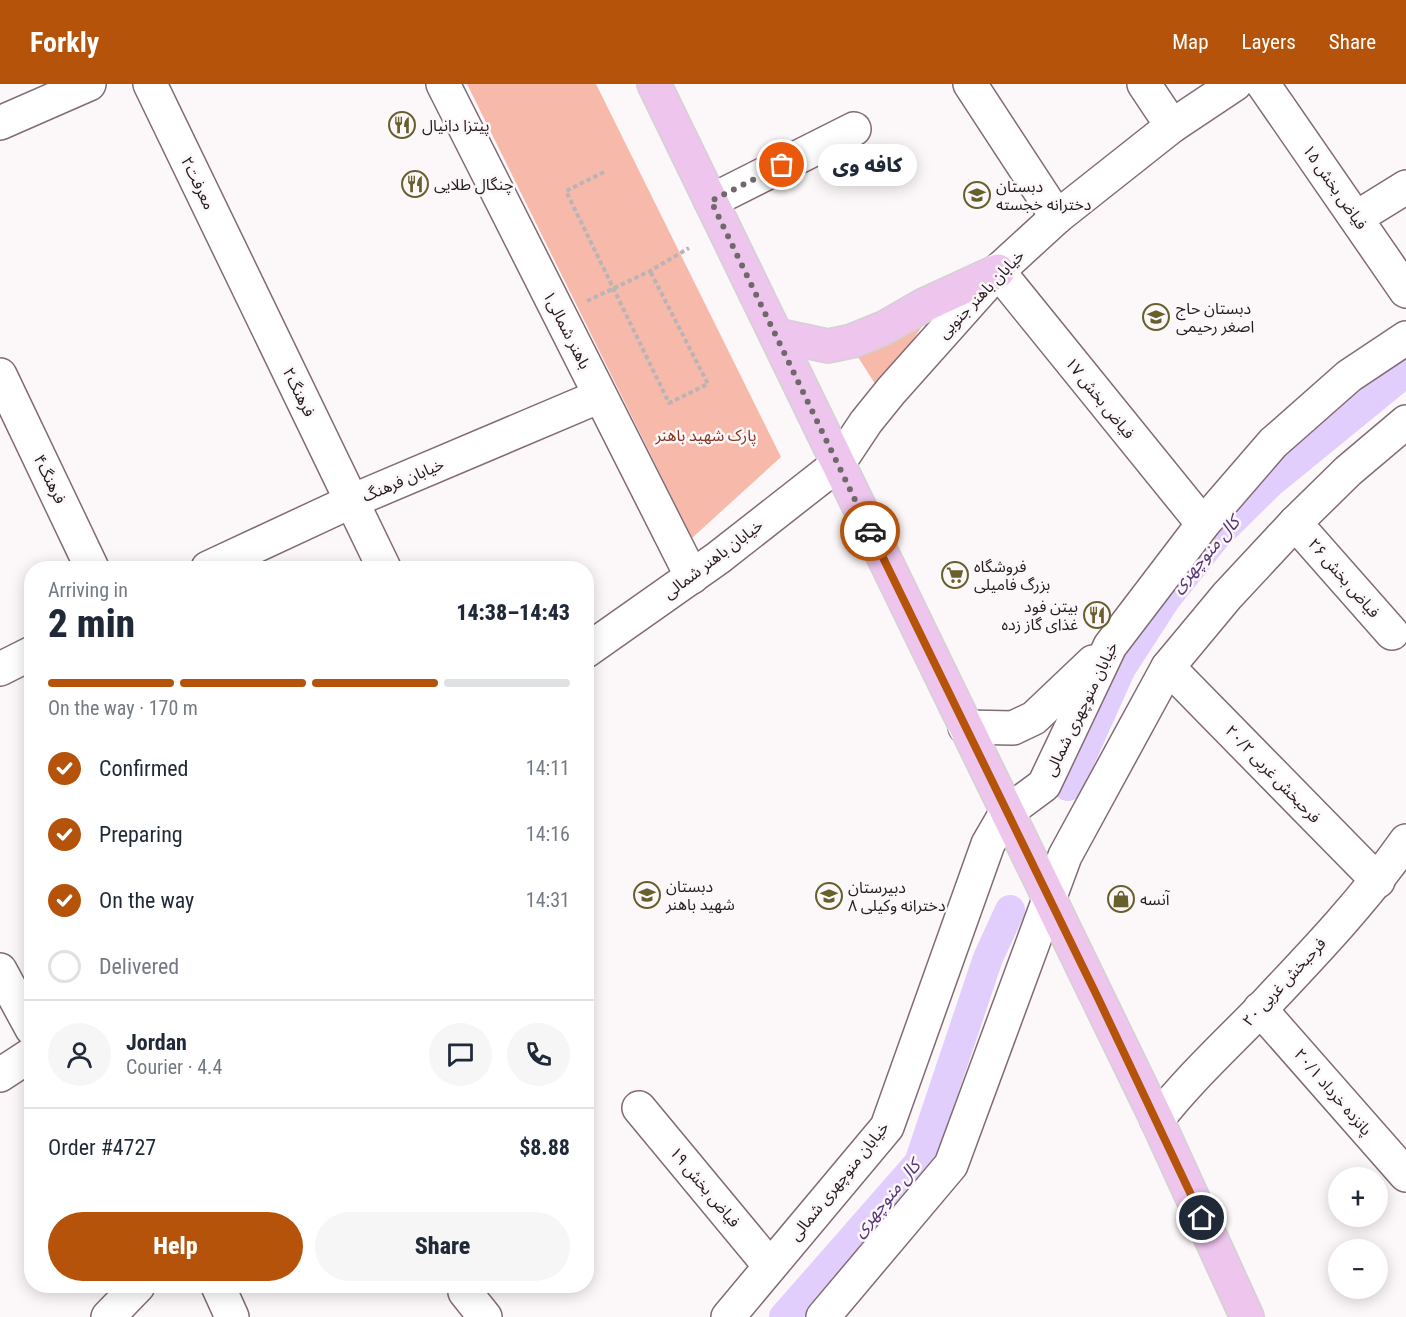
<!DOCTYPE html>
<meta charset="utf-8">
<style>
body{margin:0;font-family:"Roboto Condensed","Noto Sans Arabic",sans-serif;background:#f6f6f7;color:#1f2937;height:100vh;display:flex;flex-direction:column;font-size:22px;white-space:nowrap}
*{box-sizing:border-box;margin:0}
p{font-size:20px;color:#747a83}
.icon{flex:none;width:33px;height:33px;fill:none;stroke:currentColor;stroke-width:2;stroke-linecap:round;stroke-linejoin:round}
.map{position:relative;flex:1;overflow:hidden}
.side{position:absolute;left:24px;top:477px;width:570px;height:732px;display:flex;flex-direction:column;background:#fff;border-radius:24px;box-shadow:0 3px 15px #0003}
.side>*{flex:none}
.buttons{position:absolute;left:1328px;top:1083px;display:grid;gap:12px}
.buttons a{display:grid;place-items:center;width:60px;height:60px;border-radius:50%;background:#fff;box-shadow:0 3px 15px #0003;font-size:30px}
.pin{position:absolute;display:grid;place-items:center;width:51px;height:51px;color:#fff;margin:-26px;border:3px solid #fff;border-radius:50%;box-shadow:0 2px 6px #0007}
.courier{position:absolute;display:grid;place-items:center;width:60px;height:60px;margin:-30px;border:4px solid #b45309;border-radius:50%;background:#fff;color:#222;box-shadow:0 2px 8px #0007}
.bubble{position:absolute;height:42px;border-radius:21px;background:#fff;box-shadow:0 3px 15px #0003;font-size:20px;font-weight:800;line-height:42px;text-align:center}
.summary em{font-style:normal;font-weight:800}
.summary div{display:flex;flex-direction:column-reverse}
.summary{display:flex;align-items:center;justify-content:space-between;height:102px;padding:0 24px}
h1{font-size:39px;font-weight:800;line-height:45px}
.bar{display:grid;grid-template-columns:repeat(4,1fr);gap:9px 6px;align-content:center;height:72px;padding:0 24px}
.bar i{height:8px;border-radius:4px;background:#e0e1e3}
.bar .active{background:#b45309}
.bar p{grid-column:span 4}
.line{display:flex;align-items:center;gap:15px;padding:0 24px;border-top:2px solid #e0e1e3}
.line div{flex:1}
.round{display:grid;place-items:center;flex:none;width:63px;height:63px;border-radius:32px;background:#f6f6f7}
ol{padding:0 24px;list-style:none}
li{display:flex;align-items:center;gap:18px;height:66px}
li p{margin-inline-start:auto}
li .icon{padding:6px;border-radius:50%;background:#b45309;color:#fff;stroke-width:4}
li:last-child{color:#747a83}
li i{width:33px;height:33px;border:3px solid #e0e1e3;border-radius:50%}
.button{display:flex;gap:12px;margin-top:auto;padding:12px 24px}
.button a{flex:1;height:69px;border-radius:36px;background:#b45309;color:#fff;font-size:24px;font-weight:800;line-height:69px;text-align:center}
.button a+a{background:#f6f6f7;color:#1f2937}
header{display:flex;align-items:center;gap:36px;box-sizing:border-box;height:84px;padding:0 30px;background:#b45309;color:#fff}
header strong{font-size:28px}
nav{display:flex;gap:33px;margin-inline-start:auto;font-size:21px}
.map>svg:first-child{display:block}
</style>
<header>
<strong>Forkly</strong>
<nav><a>Map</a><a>Layers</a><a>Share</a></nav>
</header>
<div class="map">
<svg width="1406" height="1233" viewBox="0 0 1406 1233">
<rect width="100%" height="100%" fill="#fcf7f9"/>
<g fill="#f7b9aa">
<polygon points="467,0 596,0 781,373 692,454"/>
<polygon points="931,229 879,306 858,273"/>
</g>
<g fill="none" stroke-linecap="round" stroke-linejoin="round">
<g stroke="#e2cefd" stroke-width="30">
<polyline points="1068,702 1121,584 1165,516 1217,451 1271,398 1406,288"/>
<polyline points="784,1233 919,1079 988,874 1010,826"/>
</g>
<defs>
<g id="minor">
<polyline points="150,0 384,484"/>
<polyline points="443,0 692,493"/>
<polyline points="970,0 1057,133"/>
<polyline points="1144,0 1172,42"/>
<polyline points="1263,0 1406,207"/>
<polyline points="0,39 89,0"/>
<polyline points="711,117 854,45"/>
<polyline points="1356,134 1406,103"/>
<polyline points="998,187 1203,440"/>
<polyline points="0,291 92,484"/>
<polyline points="1295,439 1392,549"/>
<polyline points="208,484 352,417 600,312"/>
<polyline points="586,567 718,474 838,380 866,338 891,307 998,187 1057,133 1172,42 1235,0"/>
<polyline points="1168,583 1378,797"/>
<polyline points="0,585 32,569"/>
<polyline points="965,643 1013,644 1034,634 1093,578"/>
<polyline points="0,886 32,945"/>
<polyline points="1260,925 1406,1091"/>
<polyline points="0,991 32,970"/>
<polyline points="639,1024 770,1182"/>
<path d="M1157,1036C1188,996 1225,962 1260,926C1311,872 1363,818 1406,757"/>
<polyline points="218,1202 232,1233"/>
<polyline points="465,1208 485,1233"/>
<polyline points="108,1233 138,1202"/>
<polyline points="728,1233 887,1043 988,760 1006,729 1044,701 1110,562 1203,440 1273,359 1349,292 1406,254"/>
<polyline points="823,1233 951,1081 1065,772 1168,583 1227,512 1295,439 1348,387 1406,338"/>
</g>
<g id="major">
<polyline points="654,0 1157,1036 1247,1233"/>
<polyline points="776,251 828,262 852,257 884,244 924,221 998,187"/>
</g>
</defs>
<use href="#minor" stroke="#826b75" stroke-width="36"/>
<use href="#major" stroke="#d3d1d2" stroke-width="36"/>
<g stroke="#bab4b6" stroke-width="4" stroke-dasharray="4.5 3" stroke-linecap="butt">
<polyline points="604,88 566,107 669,319 708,300 650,187"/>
<polyline points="587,217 650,187 689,164"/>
</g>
<use href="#minor" stroke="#fff" stroke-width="33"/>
<use href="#major" stroke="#edc5ed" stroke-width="33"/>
</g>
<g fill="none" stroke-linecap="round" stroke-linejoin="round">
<polyline stroke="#70686b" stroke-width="6" stroke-dasharray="0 10.8" points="782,81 711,117 870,447"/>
<polyline stroke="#b45309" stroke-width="8" points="870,447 1098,914 1202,1134"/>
</g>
<defs>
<symbol id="restaurant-ring" viewBox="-11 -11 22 22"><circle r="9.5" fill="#fcf7f9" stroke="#675f2c" stroke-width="1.5"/><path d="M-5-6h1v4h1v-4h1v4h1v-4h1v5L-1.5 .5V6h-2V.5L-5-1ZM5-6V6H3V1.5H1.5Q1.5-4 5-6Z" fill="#675f2c"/></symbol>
<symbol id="school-ring" viewBox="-11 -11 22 22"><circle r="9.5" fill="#fcf7f9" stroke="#675f2c" stroke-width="1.5"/><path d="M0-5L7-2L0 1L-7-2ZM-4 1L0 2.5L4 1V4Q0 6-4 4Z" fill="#675f2c"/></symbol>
<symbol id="supermarket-ring" viewBox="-11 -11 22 22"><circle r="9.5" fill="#fcf7f9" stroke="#675f2c" stroke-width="1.5"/><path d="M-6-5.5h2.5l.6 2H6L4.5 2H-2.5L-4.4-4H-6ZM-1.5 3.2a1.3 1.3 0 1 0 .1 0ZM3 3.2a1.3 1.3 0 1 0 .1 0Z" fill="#675f2c"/></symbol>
<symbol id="shop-ring" viewBox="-11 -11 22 22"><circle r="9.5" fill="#fcf7f9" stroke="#675f2c" stroke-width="1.5"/><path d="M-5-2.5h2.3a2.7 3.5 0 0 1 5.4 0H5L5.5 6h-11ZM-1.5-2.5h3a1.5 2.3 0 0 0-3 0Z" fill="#675f2c"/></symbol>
</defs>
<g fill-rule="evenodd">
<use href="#restaurant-ring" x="387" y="26" width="30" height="30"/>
<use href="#restaurant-ring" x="400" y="85" width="30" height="30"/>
<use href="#school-ring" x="962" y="96" width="30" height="30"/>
<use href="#school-ring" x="1141" y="218" width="30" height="30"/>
<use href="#supermarket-ring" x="940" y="476" width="30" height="30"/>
<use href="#restaurant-ring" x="1082" y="516" width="30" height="30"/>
<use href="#school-ring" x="632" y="796" width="30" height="30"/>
<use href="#school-ring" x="814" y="797" width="30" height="30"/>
<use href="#shop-ring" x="1106" y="800" width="30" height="30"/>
</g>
<g text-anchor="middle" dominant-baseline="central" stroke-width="5" stroke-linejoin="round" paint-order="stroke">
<g font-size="16" fill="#241b1f" stroke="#fcf7f9" text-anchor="start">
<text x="422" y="41">پیتزا دانیال</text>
<text x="434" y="100">چنگال طلایی</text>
<text x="996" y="102">دبستان<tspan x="996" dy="18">دخترانه خجسته</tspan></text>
<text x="1176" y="224">دبستان حاج<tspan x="1176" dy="18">اصغر رحیمی</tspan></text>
<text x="974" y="482">فروشگاه<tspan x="974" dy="18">بزرگ فامیلی</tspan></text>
<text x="1078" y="522" text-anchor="end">بیتن فود<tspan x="1078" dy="18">غذای گاز زده</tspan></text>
<text x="666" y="802">دبستان<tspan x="666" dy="18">شهید باهنر</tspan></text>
<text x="848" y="803">دبیرستان<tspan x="848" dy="18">دخترانه وکیلی ۸</tspan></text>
<text x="1140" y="815">آنسه</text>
</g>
<g font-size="16" fill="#241b1f" stroke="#fcf7f9">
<text transform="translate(198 99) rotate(64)">معرفت۲</text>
<text transform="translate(1335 103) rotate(55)">فیاض بخش ۱۵</text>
<text transform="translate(981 210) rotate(-46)">خیابان باهنر جنوبی</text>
<text transform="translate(567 246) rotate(63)">باهنر شمالی۱</text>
<text transform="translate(299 308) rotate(64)">فرهنگ۲</text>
<text transform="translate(1100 314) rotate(51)">فیاض بخش ۱۷</text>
<text transform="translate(50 395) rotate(64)">فرهنگ۴</text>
<text transform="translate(403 396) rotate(-23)">خیابان فرهنگ</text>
<text transform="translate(713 475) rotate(-37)">خیابان باهنر شمالی</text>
<text transform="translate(1344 494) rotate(49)">فیاض بخش ۲۶</text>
<text transform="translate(1081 625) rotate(-64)">خیابان منوچهری شمالی</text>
<text transform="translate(1273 690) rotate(46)">فرحبخش غربی ۲۰/۲</text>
<text transform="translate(1284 898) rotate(-47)">فرحبخش غربی ۲۰</text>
<text transform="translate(1333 1008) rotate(49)">پانزده خرداد ۲۰/۱</text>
<text transform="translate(839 1097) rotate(-51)">خیابان منوچهری شمالی</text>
<text transform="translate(705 1103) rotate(50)">فیاض بخش ۱۹</text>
</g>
<g font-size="16" fill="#853523" stroke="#fcf7f9">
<text x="706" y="351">پارک شهید باهنر</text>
</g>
<g font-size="18" font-style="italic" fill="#563579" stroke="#fcf7f9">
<text transform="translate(1205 470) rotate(-49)">کال منوچهری</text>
<text transform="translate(886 1114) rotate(-50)">کال منوچهری</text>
</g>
</g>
</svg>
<div class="buttons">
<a>+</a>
<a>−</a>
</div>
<div class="pin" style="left:782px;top:81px;background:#ea580c"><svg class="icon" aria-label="bag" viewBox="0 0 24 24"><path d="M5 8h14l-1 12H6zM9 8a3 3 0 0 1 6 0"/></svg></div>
<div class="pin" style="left:1202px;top:1134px;background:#1f2937"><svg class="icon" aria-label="home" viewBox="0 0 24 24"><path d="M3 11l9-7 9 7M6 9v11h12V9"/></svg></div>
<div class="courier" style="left:870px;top:447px"><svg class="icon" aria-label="car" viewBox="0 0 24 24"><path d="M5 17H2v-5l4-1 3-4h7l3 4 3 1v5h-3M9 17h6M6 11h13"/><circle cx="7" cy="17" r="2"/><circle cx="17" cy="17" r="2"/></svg></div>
<div class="bubble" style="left:818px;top:60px;width:99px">کافه وی</div>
<section class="side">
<div class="summary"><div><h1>2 min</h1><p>Arriving in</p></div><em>14:38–14:43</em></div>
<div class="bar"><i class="active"></i><i class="active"></i><i class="active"></i><i></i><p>On the way · 170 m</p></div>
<ol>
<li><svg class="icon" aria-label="check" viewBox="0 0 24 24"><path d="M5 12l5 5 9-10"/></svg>Confirmed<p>14:11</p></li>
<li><svg class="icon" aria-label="check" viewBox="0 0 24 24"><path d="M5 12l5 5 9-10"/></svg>Preparing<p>14:16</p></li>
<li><svg class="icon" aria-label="check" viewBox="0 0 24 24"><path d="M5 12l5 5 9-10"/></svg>On the way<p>14:31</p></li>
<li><i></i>Delivered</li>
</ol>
<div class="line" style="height:108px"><a class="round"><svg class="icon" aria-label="person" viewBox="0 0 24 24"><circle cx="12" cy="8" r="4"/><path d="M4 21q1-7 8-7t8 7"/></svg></a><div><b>Jordan</b><p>Courier · 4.4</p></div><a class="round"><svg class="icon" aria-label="chat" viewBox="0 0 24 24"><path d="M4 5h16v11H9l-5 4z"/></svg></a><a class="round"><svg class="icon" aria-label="phone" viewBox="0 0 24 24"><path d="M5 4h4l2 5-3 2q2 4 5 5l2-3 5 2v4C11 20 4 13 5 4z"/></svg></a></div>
<div class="line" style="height:78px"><div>Order #4727</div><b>$8.88</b></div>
<div class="button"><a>Help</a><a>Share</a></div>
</section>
</div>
